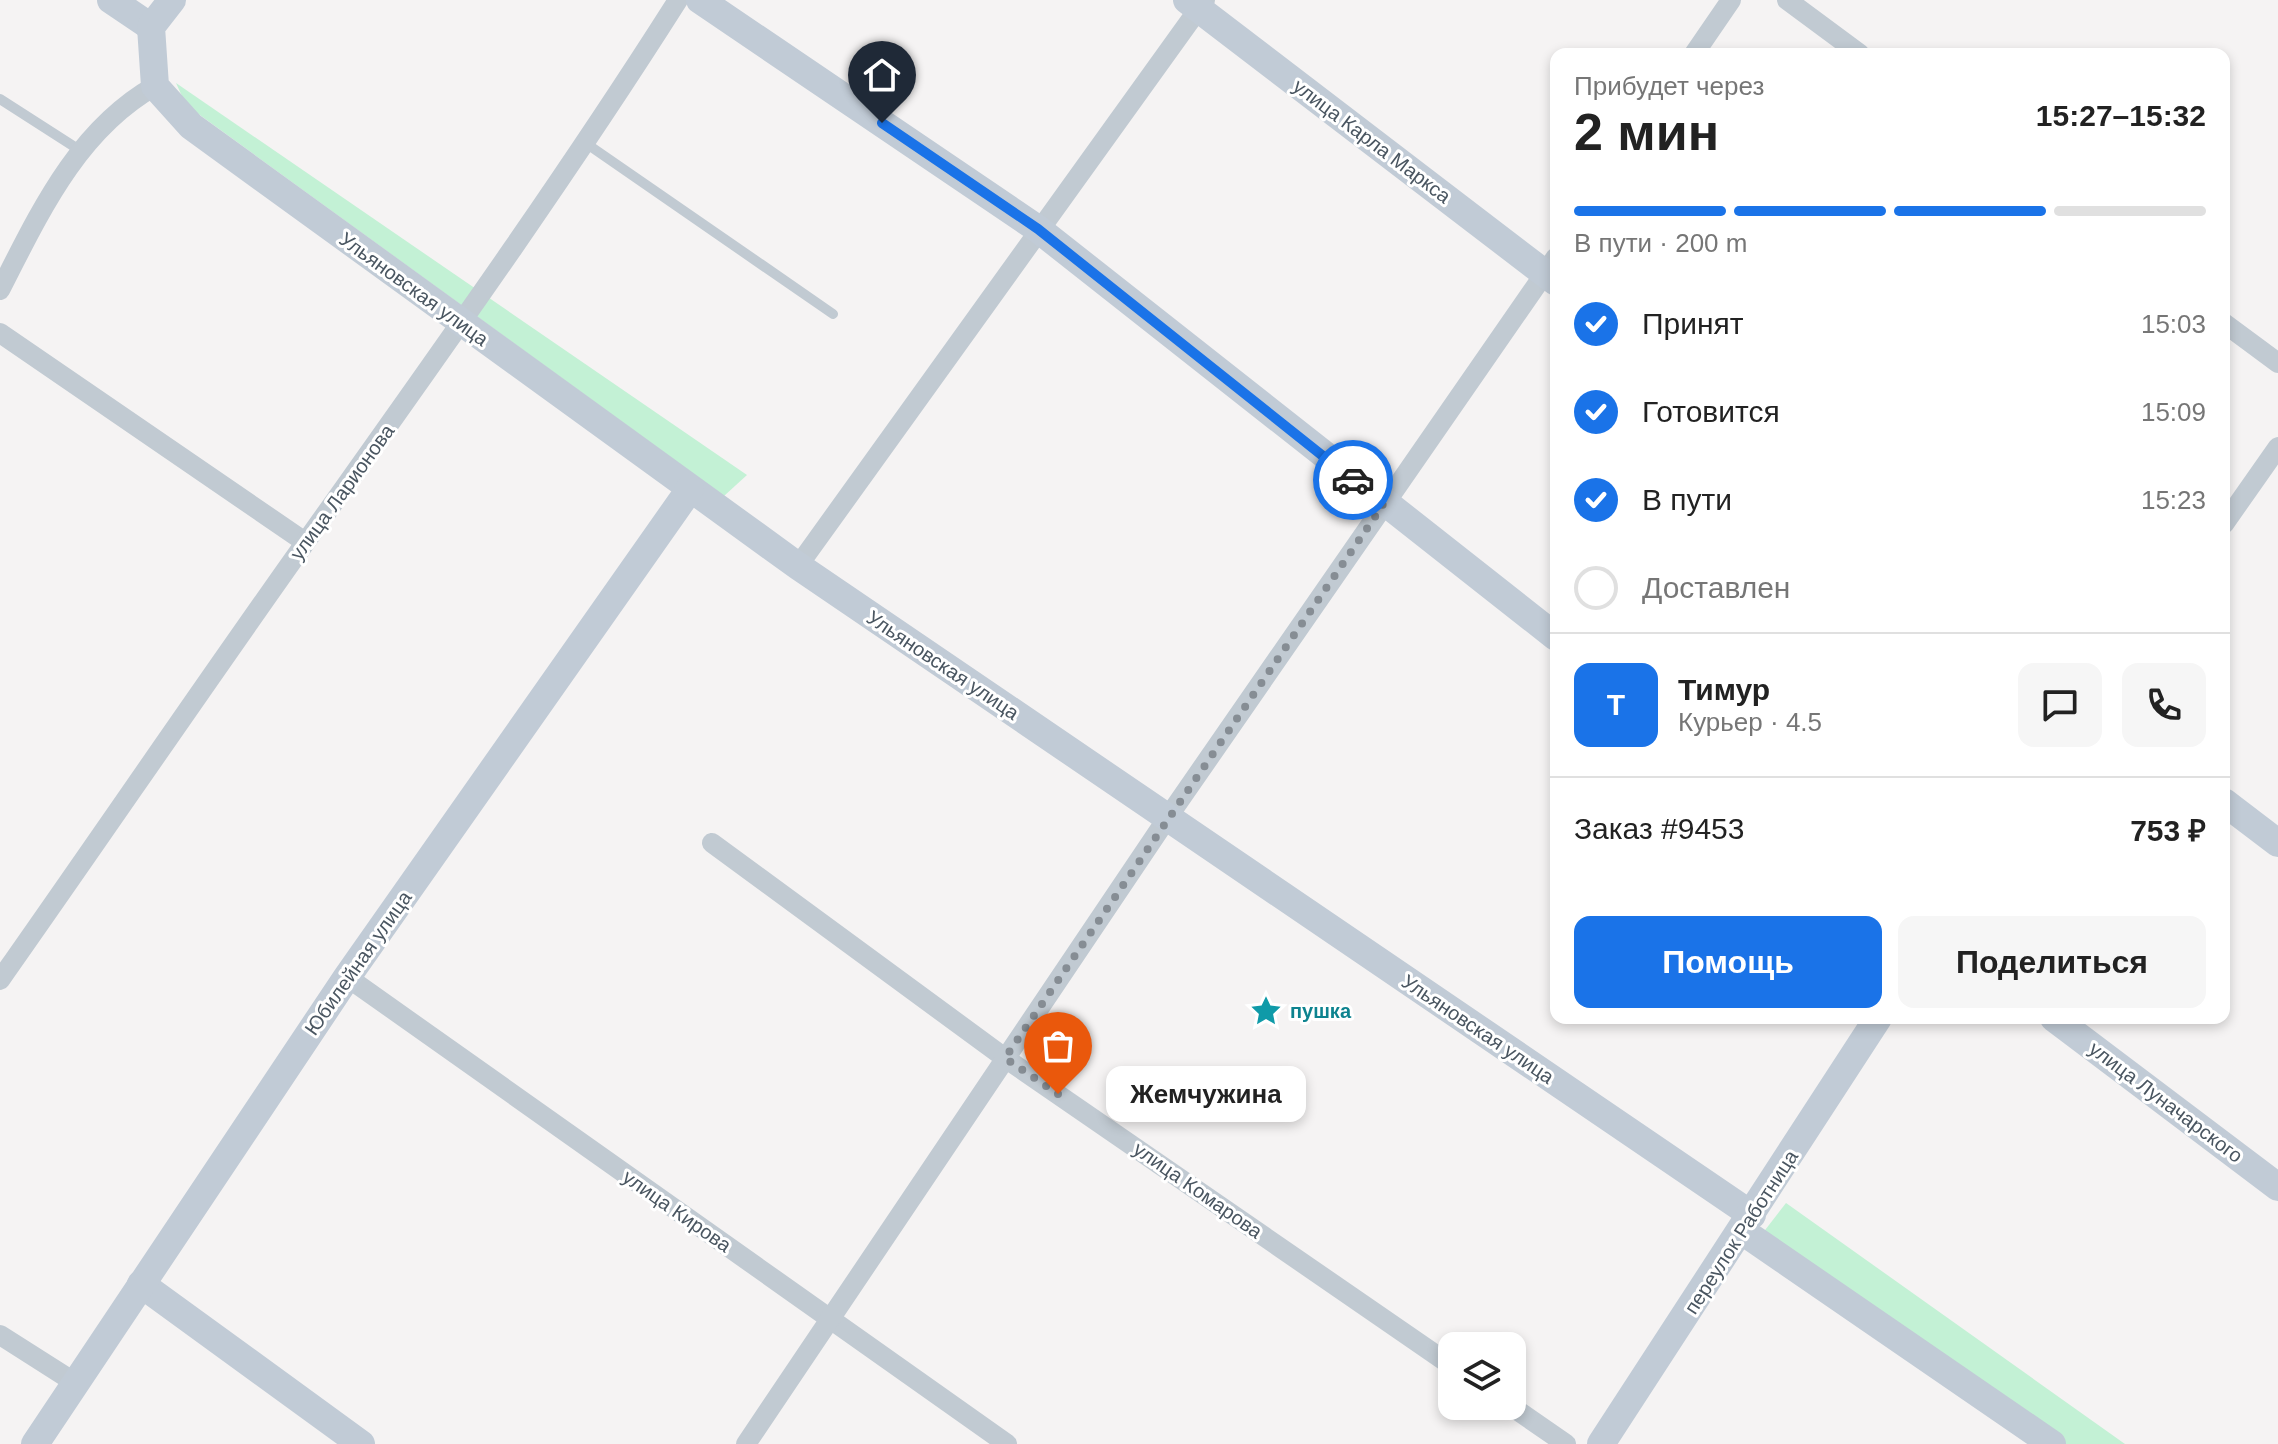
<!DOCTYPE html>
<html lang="ru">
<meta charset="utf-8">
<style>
body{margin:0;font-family:Helvetica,sans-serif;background:#f6f6f6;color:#222;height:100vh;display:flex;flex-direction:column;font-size:30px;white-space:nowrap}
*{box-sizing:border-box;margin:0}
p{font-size:26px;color:#767676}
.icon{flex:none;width:44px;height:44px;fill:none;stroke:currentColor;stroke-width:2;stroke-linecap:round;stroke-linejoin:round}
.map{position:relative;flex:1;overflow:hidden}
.details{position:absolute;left:1550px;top:48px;width:680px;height:976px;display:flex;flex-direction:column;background:#fff;border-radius:16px;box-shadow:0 4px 12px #0003}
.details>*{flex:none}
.fabs{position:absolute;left:1438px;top:1332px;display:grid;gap:16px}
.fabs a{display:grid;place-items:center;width:88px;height:88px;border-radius:16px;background:#fff;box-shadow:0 4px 12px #0003;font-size:40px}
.pin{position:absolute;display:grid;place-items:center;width:68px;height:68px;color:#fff;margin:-82px -34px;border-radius:50% 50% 50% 0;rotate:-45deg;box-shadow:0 0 8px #0007}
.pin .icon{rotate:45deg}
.courier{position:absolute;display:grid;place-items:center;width:80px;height:80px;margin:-40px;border:6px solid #1a73e8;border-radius:50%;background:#fff;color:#222;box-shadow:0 2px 10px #0007}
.bubble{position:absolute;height:56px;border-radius:16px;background:#fff;box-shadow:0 4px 12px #0003;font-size:26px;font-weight:800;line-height:56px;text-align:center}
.head em{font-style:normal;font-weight:800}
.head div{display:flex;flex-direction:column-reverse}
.head{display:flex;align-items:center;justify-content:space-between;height:136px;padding:0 24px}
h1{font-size:52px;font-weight:800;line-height:60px}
.bar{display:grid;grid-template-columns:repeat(4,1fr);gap:12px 8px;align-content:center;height:96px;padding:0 24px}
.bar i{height:10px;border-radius:6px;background:#e0e0e0}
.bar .selected{background:#1a73e8}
.bar p{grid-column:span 4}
.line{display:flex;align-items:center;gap:20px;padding:0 24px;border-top:2px solid #e0e0e0}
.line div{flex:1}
.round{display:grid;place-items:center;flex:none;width:84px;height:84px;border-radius:16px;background:#f6f6f6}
ol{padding:0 24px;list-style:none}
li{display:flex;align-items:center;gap:24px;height:88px}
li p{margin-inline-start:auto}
li .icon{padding:8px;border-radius:50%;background:#1a73e8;color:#fff;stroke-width:4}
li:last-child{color:#767676}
li i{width:44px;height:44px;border:4px solid #e0e0e0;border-radius:50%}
.primary-button{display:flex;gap:16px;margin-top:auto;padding:16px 24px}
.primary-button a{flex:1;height:92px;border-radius:16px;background:#1a73e8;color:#fff;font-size:32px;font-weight:800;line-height:92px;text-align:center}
.primary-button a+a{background:#f6f6f6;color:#222}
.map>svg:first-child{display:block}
</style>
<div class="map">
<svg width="2278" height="1444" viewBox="0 0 2278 1444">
<rect width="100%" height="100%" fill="#f5f3f3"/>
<g fill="#c3f1d5">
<polygon points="176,83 747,475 724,496 186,105"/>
<polygon points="1786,1203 2125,1444 2065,1444 1762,1234"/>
</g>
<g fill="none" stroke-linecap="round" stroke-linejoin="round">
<g stroke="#c1cad2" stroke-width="10">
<polyline points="0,99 81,151"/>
<polyline points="587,144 833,314"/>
</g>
<g stroke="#c1cad2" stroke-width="20">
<polyline points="1787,0 1860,54"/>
<polyline points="1694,54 1731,0"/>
<path d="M0,290C39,214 77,130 155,86"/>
<polyline points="2224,323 2278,363"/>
<polyline points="0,333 305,542"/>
<polyline points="2224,524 2278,447"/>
<polyline points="798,566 1205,0"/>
<polyline points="712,843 1005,1058 1452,1366"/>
<polyline points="347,977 1007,1444"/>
<path d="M0,980C102,835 202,688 305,543C432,364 560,186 678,0"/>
<polyline points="0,1335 74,1382"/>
<polyline points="1511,1406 1566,1444"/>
<polyline points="746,1444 1168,817 1556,257"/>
</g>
<g stroke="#c1cbd6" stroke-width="28">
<polyline points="111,0 151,27"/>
<polyline points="172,0 151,27 155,86 191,126 798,566 1752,1215"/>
<polyline points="700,0 1038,229 1556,637"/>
<polyline points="1187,0 1556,282"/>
<polyline points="2224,802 2278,843"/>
<polyline points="2054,1018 2278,1187"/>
<polyline points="1742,1231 2052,1444"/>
<polyline points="141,1284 361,1444"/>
<polyline points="35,1444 347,977 690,489"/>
<polyline points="1601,1444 1878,1018"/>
</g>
</g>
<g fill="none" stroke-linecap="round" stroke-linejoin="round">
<polyline stroke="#868d94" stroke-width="8" stroke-dasharray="0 14.4" points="1058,1094 1005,1058 1383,505 1353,480"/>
<polyline stroke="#1a73e8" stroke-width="10" points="882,123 1038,229 1353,480"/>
</g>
<defs>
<symbol id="sight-bare" viewBox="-9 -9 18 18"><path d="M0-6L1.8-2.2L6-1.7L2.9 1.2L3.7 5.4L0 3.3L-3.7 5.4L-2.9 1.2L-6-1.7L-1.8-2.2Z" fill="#0f9aa8" stroke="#fff" stroke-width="2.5" paint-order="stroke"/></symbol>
</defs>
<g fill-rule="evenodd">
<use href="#sight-bare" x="1244" y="989" width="44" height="44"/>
</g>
<g text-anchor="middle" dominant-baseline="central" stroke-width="6" stroke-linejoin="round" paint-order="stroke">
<g font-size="20" fill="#4a5661" stroke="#fff">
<text transform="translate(1372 141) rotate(37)">улица Карла Маркса</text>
<text transform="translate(414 289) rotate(36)">Ульяновская улица</text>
<text transform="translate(342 492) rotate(-54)">улица Ларионова</text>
<text transform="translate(943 665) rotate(34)">Ульяновская улица</text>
<text transform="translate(358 963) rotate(-55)">Юбилейная улица</text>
<text transform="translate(1478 1029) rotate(34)">Ульяновская улица</text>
<text transform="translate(2166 1102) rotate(37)">улица Луначарского</text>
<text transform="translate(1198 1190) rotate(35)">улица Комарова</text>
<text transform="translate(677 1211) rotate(35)">улица Кирова</text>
<text transform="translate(1741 1232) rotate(-57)">переулок Работница</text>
</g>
<g font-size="20" font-weight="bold" fill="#0d838f" stroke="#fff" text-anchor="start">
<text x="1290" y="1011">пушка</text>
</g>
</g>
</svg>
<div class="fabs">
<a><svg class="icon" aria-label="layers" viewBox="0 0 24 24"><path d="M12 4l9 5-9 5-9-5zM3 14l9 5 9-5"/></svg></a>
</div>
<div class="pin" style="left:1058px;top:1094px;background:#ea580c"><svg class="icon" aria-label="bag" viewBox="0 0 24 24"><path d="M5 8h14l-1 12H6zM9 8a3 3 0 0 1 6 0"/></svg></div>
<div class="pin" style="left:882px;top:123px;background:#1f2937"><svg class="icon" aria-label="home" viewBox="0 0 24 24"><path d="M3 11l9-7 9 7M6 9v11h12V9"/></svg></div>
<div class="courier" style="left:1353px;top:480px"><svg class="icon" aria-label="car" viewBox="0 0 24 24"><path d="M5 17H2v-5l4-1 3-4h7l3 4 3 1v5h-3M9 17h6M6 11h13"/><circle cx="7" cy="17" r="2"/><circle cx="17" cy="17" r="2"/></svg></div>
<div class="bubble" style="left:1106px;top:1066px;width:200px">Жемчужина</div>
<section class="details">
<div class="head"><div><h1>2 мин</h1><p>Прибудет через</p></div><em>15:27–15:32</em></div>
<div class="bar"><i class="selected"></i><i class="selected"></i><i class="selected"></i><i></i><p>В пути · 200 m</p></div>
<ol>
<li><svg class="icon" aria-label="check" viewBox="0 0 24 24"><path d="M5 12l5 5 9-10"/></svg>Принят<p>15:03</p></li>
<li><svg class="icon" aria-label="check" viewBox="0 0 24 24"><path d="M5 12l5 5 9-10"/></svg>Готовится<p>15:09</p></li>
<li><svg class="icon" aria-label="check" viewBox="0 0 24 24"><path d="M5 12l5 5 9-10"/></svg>В пути<p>15:23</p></li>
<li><i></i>Доставлен</li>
</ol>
<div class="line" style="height:144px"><b class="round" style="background:#1a73e8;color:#fff">Т</b><div><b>Тимур</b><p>Курьер · 4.5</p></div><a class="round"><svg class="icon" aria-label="chat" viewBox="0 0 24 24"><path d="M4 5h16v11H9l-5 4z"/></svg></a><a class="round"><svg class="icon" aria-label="phone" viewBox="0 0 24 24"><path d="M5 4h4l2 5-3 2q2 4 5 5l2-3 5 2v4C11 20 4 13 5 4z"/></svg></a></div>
<div class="line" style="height:104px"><div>Заказ #9453</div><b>753 ₽</b></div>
<div class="primary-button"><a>Помощь</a><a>Поделиться</a></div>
</section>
</div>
